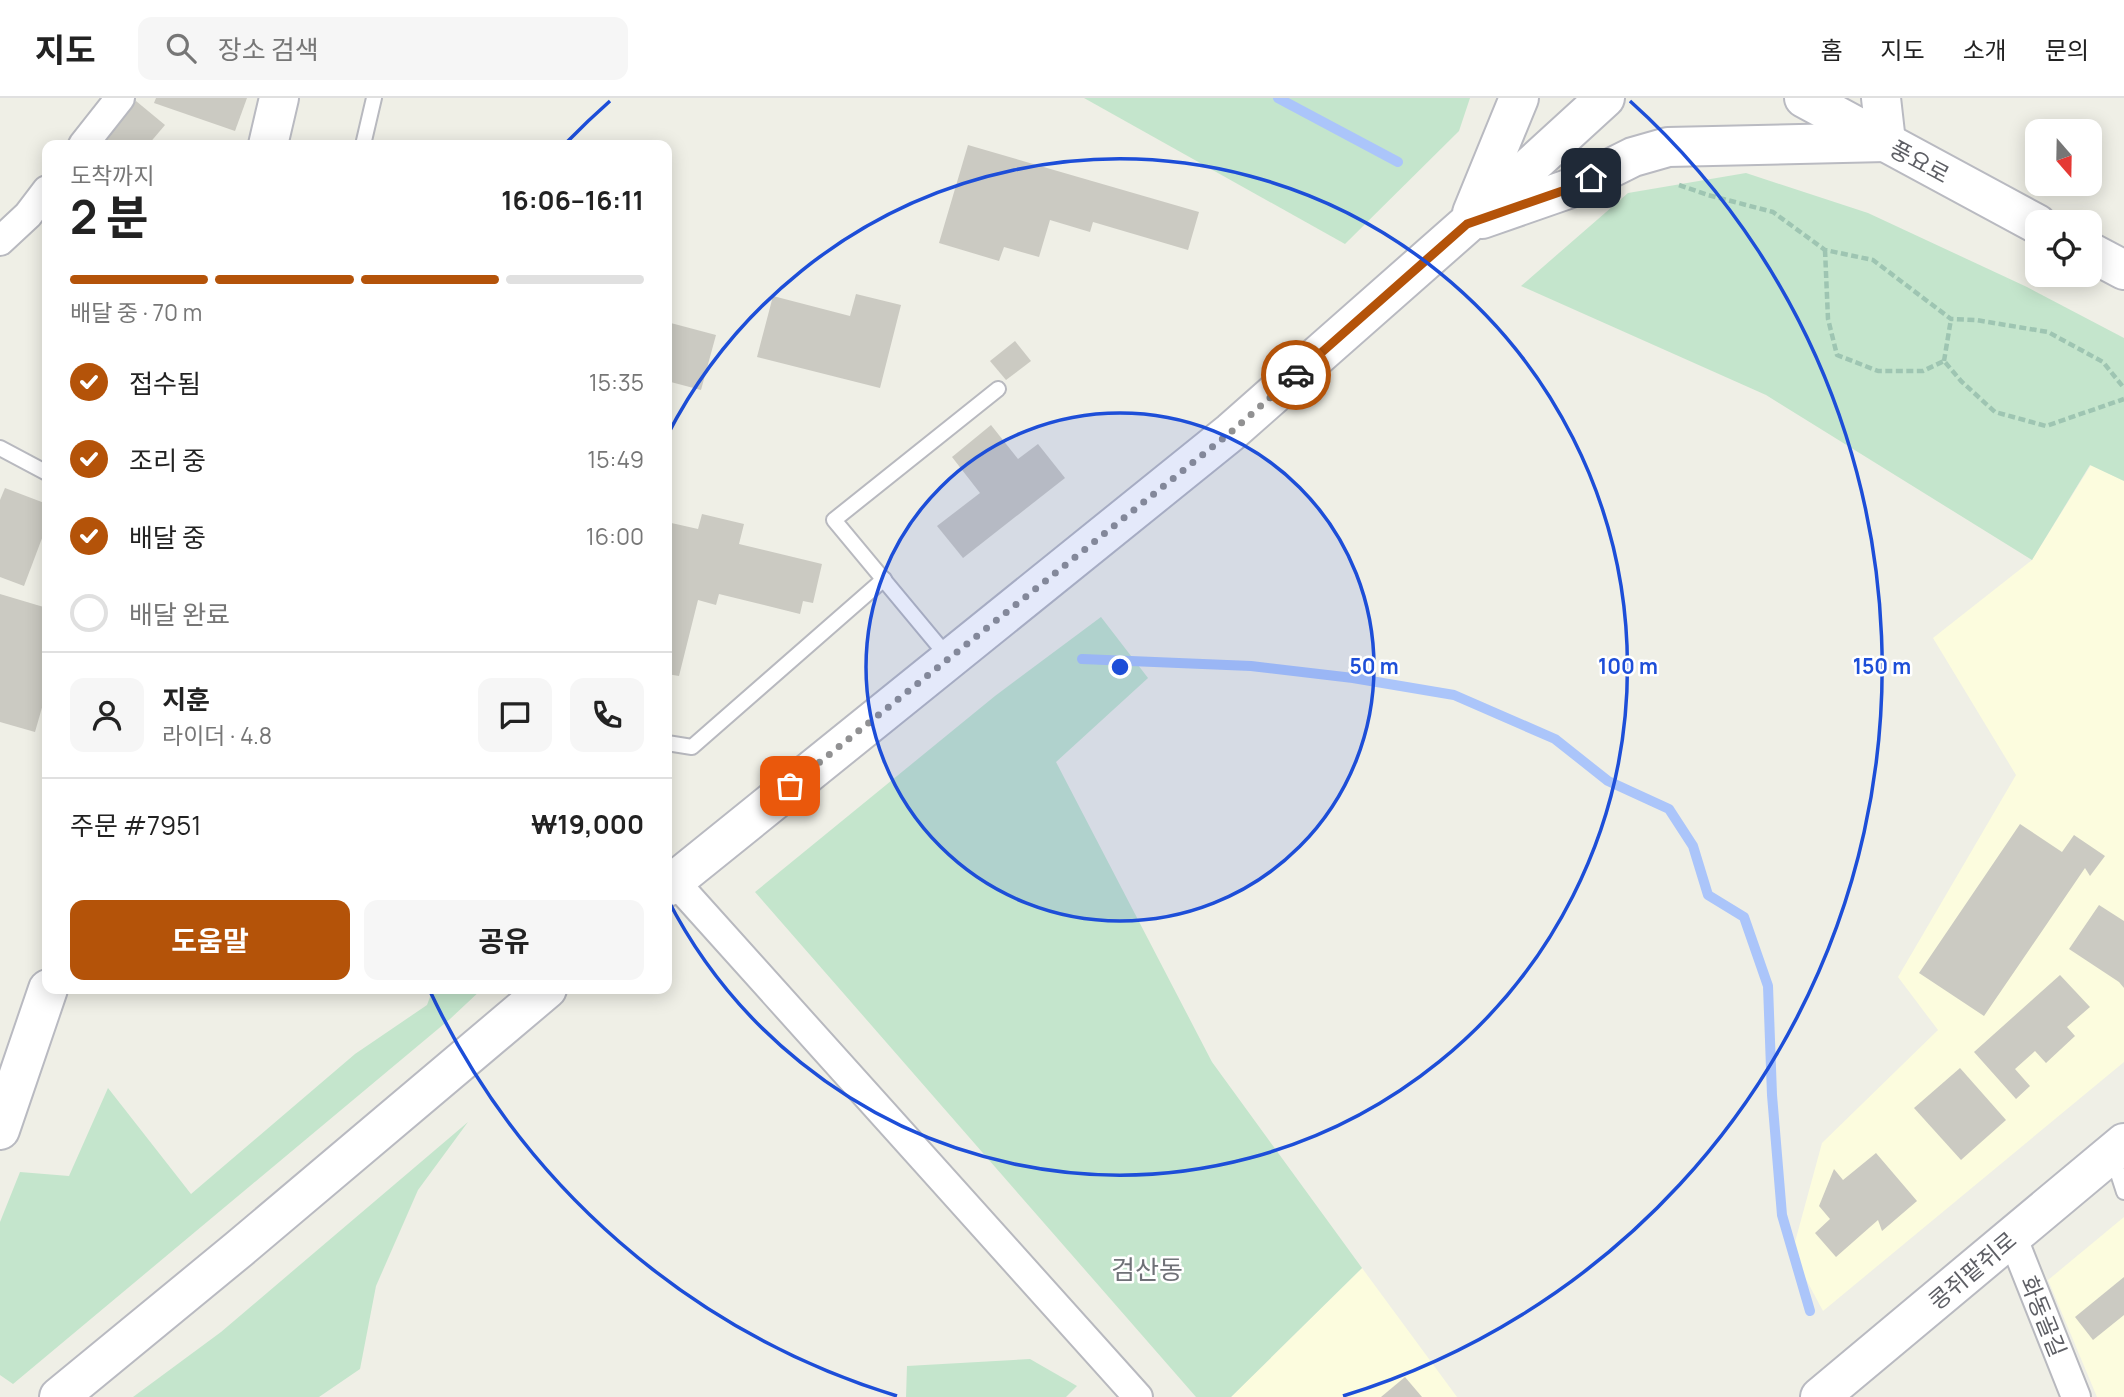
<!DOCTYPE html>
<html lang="ko">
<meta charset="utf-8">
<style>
body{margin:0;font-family:Manrope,"Noto Sans KR",sans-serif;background:#f6f6f6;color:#222;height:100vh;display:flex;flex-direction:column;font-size:26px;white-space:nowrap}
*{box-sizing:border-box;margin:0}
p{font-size:23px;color:#767676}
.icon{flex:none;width:38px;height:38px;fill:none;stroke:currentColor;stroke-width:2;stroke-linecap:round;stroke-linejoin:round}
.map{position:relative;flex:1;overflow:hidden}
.sheet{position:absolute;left:42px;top:42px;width:630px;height:854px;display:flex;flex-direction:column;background:#fff;border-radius:14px;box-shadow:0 4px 18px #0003}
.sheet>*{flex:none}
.needle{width:46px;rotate:160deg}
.controls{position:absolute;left:2025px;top:21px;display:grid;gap:14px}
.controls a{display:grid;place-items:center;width:77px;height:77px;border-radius:14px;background:#fff;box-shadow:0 4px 18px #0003;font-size:35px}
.pin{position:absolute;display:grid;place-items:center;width:60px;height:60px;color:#fff;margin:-30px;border-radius:14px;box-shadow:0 4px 10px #0006}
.courier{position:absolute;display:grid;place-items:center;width:70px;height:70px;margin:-35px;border:5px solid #b45309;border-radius:50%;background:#fff;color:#222;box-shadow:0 2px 9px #0007}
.head em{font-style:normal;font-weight:700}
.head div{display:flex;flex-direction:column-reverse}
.head{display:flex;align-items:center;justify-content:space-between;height:119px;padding:0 28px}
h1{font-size:46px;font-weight:700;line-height:52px}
.bar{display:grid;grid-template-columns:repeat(4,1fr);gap:10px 7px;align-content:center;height:84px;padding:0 28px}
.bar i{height:9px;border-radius:5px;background:#e0e0e0}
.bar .active{background:#b45309}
.bar p{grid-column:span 4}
.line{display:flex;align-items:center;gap:18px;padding:0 28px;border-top:2px solid #e0e0e0}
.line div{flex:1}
.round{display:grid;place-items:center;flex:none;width:74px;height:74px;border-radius:14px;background:#f6f6f6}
ol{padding:0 28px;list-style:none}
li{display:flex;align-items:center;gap:21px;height:77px}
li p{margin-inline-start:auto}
li .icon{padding:7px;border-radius:50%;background:#b45309;color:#fff;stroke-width:4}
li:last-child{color:#767676}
li i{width:38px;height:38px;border:4px solid #e0e0e0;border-radius:50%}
.cta{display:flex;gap:14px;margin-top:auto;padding:14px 28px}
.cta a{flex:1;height:80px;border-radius:14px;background:#b45309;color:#fff;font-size:28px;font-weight:700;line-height:80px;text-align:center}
.cta a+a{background:#f6f6f6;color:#222}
header{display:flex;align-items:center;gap:42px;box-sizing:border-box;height:98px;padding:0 35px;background:#fff;border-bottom:2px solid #e0e0e0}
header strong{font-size:33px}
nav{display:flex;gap:38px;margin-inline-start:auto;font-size:24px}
.search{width:490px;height:63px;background:#f6f6f6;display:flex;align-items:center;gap:18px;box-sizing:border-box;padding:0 24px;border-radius:14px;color:#767676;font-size:26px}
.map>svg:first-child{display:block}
</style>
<header>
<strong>지도</strong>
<div class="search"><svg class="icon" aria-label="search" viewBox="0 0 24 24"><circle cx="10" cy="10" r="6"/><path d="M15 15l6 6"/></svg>장소 검색</div>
<nav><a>홈</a><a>지도</a><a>소개</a><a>문의</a></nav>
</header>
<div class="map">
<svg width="2124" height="1299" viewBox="0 0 2124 1299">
<rect width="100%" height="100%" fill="#efefe6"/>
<g fill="#fcfcde">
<polygon points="2091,367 2124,383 2124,964 1823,1213 1792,1155 1822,1045 1938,932 1898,879 2016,677 1933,540 2032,462"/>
<polygon points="2124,1119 2124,1299 2097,1299 2048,1182"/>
<polygon points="1362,1170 1457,1299 1231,1299"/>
</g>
<g fill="#c4e5cc">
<polygon points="1084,0 1470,0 1459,33 1345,146"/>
<polygon points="1746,75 1868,115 2027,189 2124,240 2124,383 2090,367 2032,462 1766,297 1521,188 1628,95"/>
<polygon points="1101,519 1148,580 1056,664 1212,964 1362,1170 1231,1299 1196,1299 755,794 995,598"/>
<polygon points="433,891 482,891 450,921 13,1286 0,1277 0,1124 20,1074 69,1078 108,990 191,1096 355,956 427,907"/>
<polygon points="468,1024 418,1092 376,1188 360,1271 319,1299 133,1299 221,1234"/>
<polygon points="1030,1261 1077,1288 1066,1299 906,1299 907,1268"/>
</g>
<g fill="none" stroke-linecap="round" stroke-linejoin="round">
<g stroke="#abc5fa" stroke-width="10">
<polyline points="1278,0 1398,64"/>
<polyline points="1082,561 1251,568 1353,580 1454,597 1555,641 1608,683 1669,711 1693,748 1708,797 1744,819 1768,888 1772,997 1782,1117 1810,1213"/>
</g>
</g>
<g fill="#cbcac2">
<polygon points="156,0 247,0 235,33 154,5"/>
<polygon points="136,3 165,27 148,47 98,47"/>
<polygon points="968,47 1199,114 1188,152 1093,124 1090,134 1050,122 1039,159 1004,149 999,163 939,145"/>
<polygon points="856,196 901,207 880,290 757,259 773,198 850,218"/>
<polygon points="667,224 716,237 701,292 667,283"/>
<polygon points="1015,243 1031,263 1006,282 990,263"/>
<polygon points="991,327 1018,361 1038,346 1065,380 963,460 937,428 980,395 952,359"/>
<polygon points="5,390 47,406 47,427 24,488 0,479 0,402"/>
<polygon points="702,416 744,426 739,446 822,466 813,505 803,503 800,516 719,496 716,507 698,502 679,578 667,576 667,424 698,431"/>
<polygon points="0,496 47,510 47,592 35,634 0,624"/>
<polygon points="2020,726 2062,754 2074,737 2105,758 2090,778 2085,770 1984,918 1919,875"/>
<polygon points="2099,807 2124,823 2124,890 2119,884 2069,851"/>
<polygon points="2060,877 2090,909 2067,929 2075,938 2046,965 2035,953 2015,971 2030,988 2016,1001 1974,954"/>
<polygon points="1960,970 2006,1022 1961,1062 1914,1010"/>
<polygon points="1876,1055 1917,1103 1882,1133 1878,1122 1836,1159 1815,1135 1830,1121 1819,1108 1834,1071 1843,1082"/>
<polygon points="2124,1179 2124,1217 2093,1242 2075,1219"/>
<polygon points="1405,1279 1422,1299 1381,1299"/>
</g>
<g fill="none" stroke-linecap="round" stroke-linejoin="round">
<defs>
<g id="lane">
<polyline points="363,47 374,0"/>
<polyline points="0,350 47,375"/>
<polyline points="948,559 834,422 998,291"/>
<polyline points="667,645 692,649 884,481"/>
<polyline points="2112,1057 2124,1094"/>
</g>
<g id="street">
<polyline points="83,47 120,0"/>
<polyline points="0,143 28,117 47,92"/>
<polyline points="667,775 1138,1299"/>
<polyline points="2012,1138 2076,1299"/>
</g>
<g id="secondary">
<polyline points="1804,0 2037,126"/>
<polyline points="1881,0 1886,44"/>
<polyline points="268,47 279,0"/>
<polyline points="1472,115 1519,0"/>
<polyline points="1482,121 1571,90 1633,59 1668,49 1886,44"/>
<polyline points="2090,154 2124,172"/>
<polyline points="667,789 1231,334 1467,126 1605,0"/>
<polyline points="0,1032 48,891"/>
<polyline points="59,1299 239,1151 547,891"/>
<polyline points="1820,1299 2124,1045"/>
</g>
</defs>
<use href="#lane" stroke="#b8b9bf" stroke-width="18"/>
<use href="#street" stroke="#b8b9bf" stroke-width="32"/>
<use href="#secondary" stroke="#b9bac1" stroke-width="42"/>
<g stroke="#9ec5b2" stroke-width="4.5" stroke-dasharray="7 3.5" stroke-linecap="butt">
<polyline points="1679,87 1708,97 1773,114 1825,152 1873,162 1951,221 1976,222 2048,234 2103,264 2124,290"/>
<polyline points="1825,152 1828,221 1837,257 1878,273 1923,273 1944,263 1961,283 1995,314 2046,328 2124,301"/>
<polyline points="1944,263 1951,221"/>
</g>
<use href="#lane" stroke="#fff" stroke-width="14"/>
<use href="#street" stroke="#fff" stroke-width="28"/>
<use href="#secondary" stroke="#fff" stroke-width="38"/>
</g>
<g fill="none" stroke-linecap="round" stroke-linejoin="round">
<polyline stroke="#919192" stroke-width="7" stroke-dasharray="0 12.6" points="790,688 1231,334 1296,277"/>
<polyline stroke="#b45309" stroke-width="9" points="1296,277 1467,126 1571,90 1591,80"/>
</g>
<circle cx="1120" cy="569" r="254" fill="#1d4ed8" fill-opacity=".12"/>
<g fill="none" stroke="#1d4ed8" stroke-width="3.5">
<circle cx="1120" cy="569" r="254"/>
<path d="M667 338A508 508 0 1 1 667 800"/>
<path d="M897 1298A762 762 0 0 1 429 891M567 44A762 762 0 0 1 610 3M1630 3A762 762 0 0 1 1343 1298"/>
</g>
<g text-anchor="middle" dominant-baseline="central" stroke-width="5" stroke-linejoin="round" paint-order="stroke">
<g font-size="23" fill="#5e5f65" stroke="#fff">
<text transform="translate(1920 63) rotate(28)">풍요로</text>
<text transform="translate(1972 1172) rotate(-40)">콩쥐팥쥐로</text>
<text transform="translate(2044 1218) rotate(68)">화동골길</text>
</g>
<g font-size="26" fill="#6f7177" stroke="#fff">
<text x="1147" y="1171">검산동</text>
</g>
</g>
<circle cx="1120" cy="569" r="10" fill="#1d4ed8" stroke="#fff" stroke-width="3.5"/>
<g font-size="21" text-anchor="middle" font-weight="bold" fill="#1d4ed8" stroke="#fff" stroke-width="5" stroke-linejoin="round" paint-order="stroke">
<text x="1374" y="576">50 m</text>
<text x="1628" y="576">100 m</text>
<text x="1882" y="576">150 m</text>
</g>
</svg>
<div class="controls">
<a><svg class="needle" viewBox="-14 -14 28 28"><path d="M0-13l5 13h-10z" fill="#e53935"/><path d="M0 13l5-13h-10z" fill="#767676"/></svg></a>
<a><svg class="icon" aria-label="locate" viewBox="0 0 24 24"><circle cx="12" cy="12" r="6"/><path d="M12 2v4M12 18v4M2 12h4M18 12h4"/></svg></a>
</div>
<div class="pin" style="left:790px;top:688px;background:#ea580c"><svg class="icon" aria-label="bag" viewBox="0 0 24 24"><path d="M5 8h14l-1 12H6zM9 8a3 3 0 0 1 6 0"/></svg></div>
<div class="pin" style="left:1591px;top:80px;background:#1f2937"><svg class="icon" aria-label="home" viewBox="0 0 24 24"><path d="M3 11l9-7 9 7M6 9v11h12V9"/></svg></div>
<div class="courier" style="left:1296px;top:277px"><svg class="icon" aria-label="car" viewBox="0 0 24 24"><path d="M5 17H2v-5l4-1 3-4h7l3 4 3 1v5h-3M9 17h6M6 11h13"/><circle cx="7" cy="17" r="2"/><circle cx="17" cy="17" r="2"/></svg></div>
<section class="sheet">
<div class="head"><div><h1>2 분</h1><p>도착까지</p></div><em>16:06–16:11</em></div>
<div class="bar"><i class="active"></i><i class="active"></i><i class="active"></i><i></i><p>배달 중 · 70 m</p></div>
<ol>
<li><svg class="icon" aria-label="check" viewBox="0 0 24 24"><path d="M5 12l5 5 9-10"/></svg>접수됨<p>15:35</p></li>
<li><svg class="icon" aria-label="check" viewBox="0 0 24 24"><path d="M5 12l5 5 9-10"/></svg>조리 중<p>15:49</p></li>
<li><svg class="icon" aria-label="check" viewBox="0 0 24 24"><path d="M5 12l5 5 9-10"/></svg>배달 중<p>16:00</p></li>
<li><i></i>배달 완료</li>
</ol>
<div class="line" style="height:126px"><a class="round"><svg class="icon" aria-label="person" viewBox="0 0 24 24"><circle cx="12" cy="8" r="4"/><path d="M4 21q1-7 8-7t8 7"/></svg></a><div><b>지훈</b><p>라이더 · 4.8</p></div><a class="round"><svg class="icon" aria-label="chat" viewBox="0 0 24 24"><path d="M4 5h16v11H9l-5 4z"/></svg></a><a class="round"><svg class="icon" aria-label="phone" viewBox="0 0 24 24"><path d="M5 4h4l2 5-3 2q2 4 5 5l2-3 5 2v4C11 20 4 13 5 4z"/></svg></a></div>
<div class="line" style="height:91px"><div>주문 #7951</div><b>₩19,000</b></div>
<div class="cta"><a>도움말</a><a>공유</a></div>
</section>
</div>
